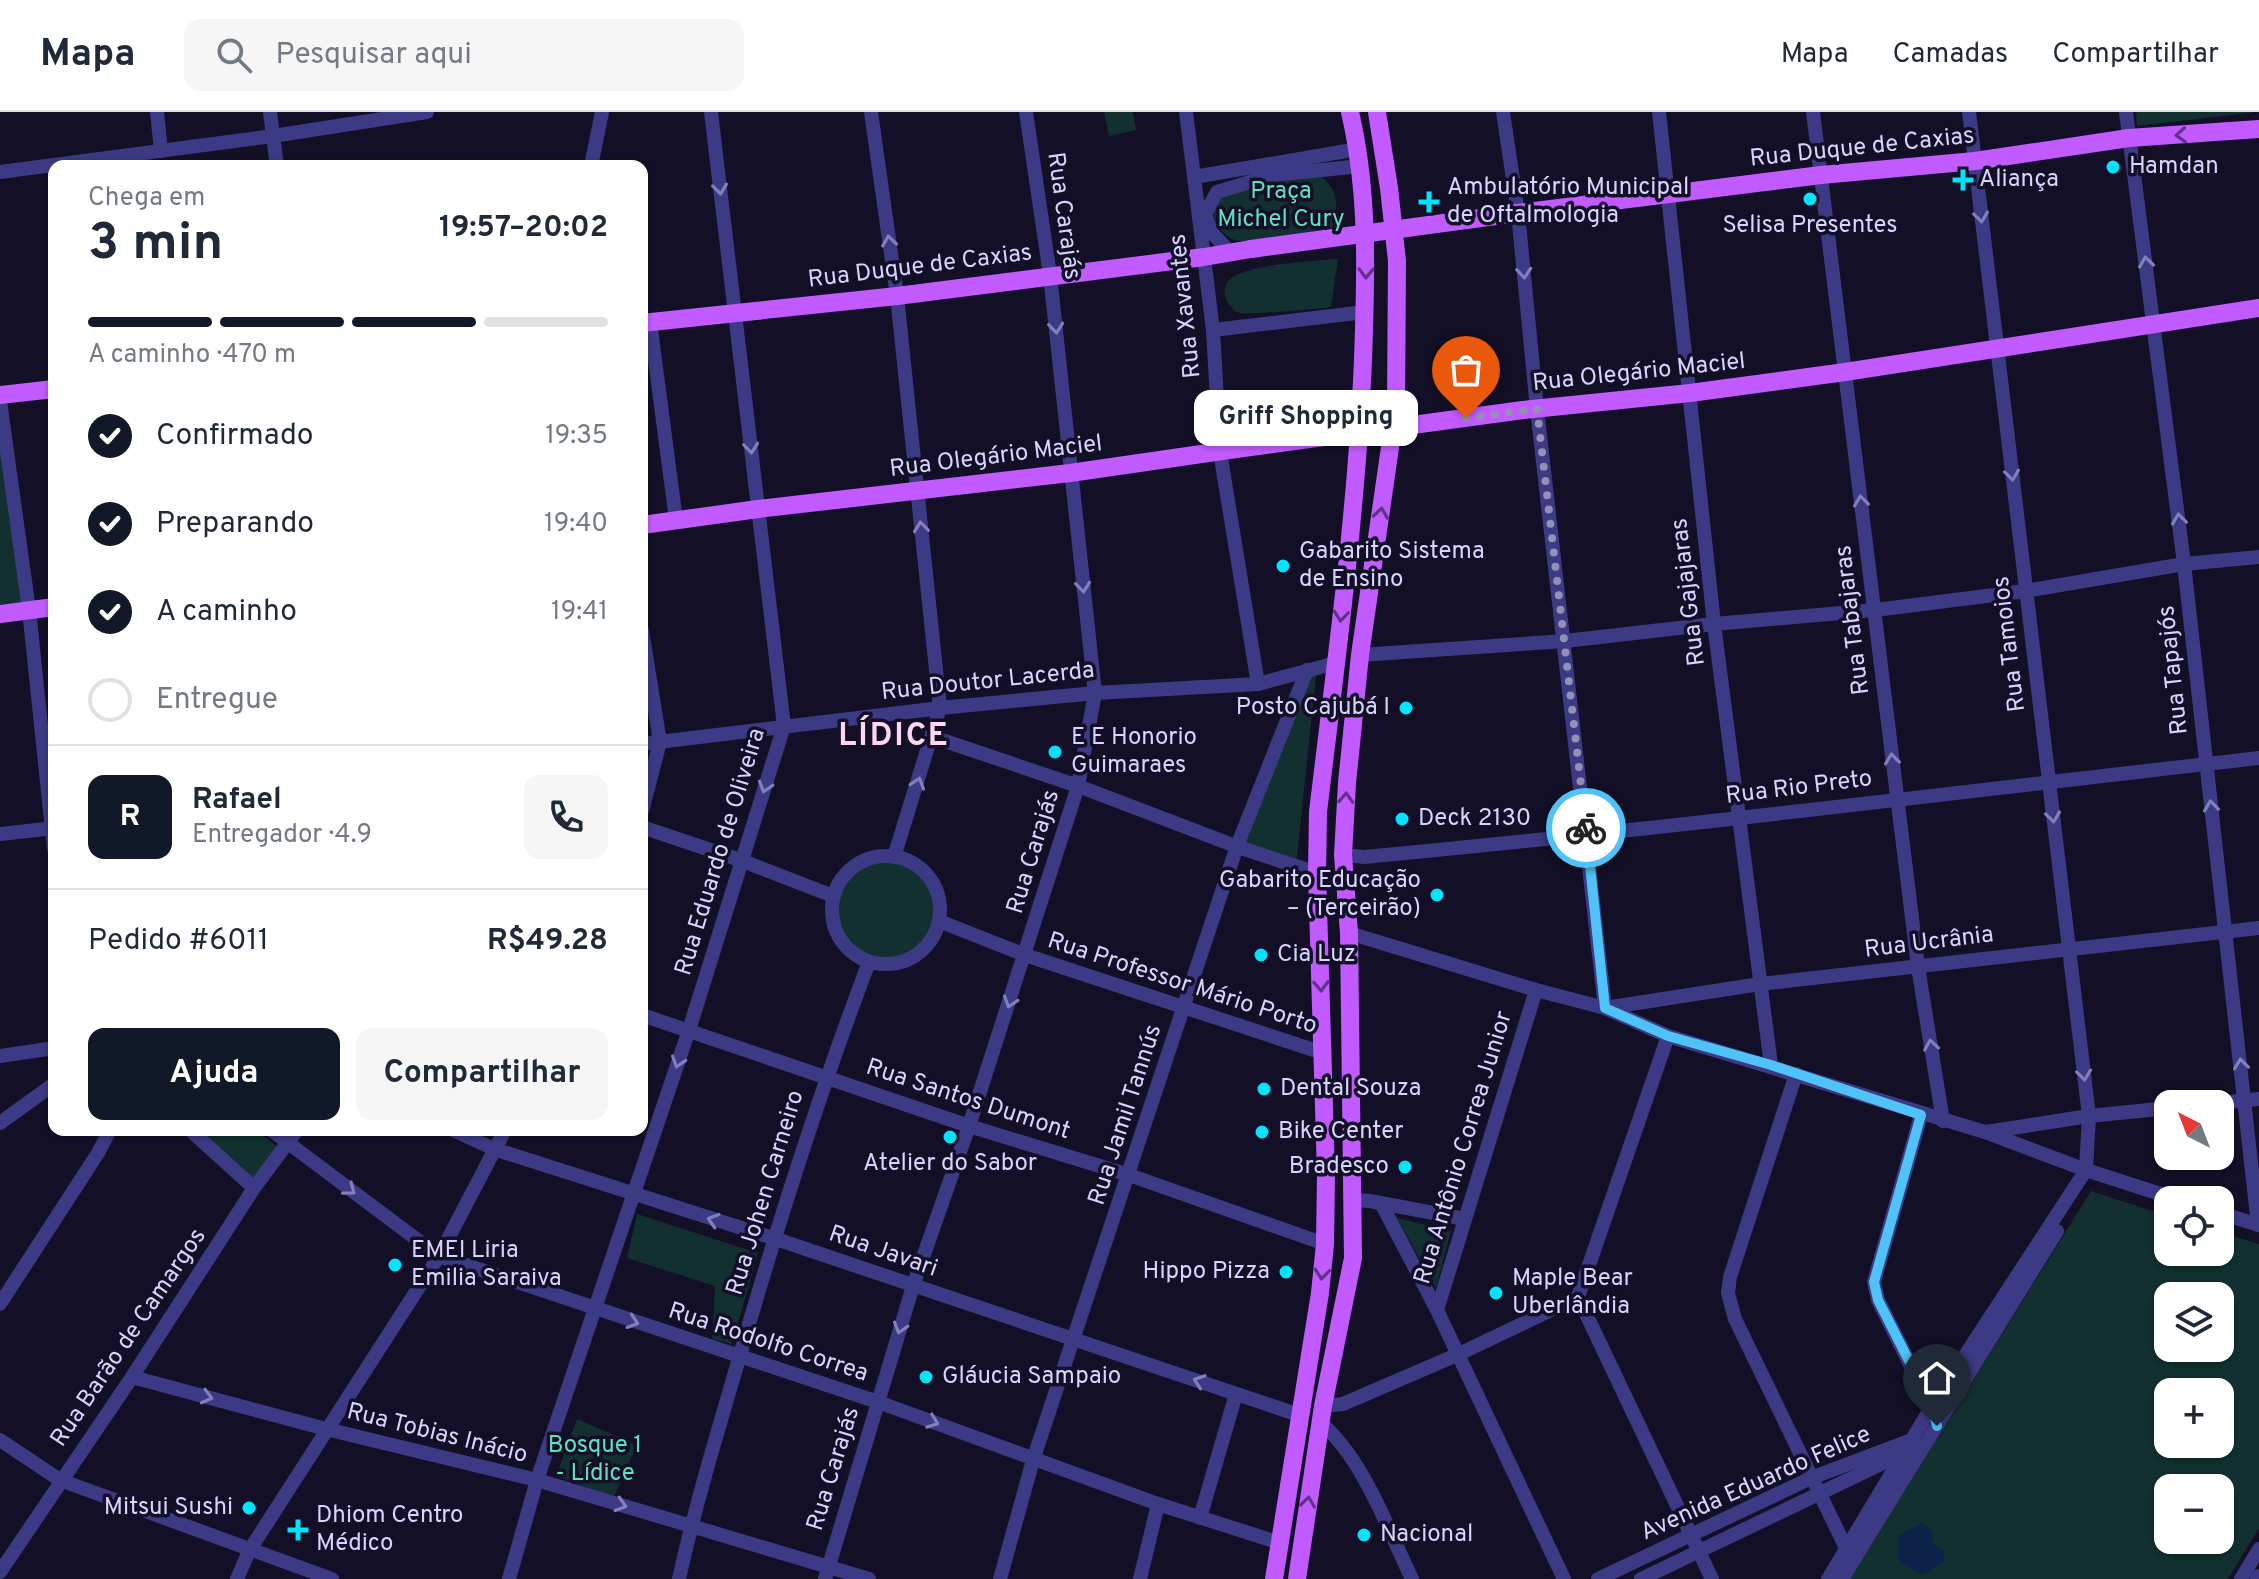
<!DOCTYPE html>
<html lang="pt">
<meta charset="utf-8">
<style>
body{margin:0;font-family:Overpass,sans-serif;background:#f6f6f7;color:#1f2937;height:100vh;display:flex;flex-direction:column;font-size:30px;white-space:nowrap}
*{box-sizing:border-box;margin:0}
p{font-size:26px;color:#747a83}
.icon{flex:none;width:44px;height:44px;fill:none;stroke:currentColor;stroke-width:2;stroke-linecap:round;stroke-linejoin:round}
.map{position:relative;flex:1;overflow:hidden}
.sheet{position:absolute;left:48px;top:48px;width:600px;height:976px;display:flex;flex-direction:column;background:#fff;border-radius:16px;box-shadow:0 2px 6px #0004}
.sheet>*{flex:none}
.needle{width:52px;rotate:318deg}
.buttons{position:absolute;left:2154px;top:978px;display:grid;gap:16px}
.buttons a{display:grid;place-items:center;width:80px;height:80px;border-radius:16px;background:#fff;box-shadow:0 2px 6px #0004;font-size:40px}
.pin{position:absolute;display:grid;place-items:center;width:68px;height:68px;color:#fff;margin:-82px -34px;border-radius:50% 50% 50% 0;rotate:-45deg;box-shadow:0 0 8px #0007}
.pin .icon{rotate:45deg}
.courier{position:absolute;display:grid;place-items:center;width:80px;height:80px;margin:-40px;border:6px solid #4fc3f7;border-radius:50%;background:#fff;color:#222;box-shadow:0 2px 10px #0007}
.bubble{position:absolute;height:56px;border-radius:16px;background:#fff;box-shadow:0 2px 6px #0004;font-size:26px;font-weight:700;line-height:56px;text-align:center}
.headline em{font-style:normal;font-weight:700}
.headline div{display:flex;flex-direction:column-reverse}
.headline{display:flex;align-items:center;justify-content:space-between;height:136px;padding:0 40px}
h1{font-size:52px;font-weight:700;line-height:60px}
.bar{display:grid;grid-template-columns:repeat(4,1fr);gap:12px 8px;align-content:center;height:96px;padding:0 40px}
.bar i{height:10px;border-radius:6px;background:#e0e1e3}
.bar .active{background:#111827}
.bar p{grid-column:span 4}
.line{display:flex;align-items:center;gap:20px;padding:0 40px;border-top:2px solid #e0e1e3}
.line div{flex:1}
.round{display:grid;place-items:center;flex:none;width:84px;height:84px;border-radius:16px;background:#f6f6f7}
ol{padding:0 40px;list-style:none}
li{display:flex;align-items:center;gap:24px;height:88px}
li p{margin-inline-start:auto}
li .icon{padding:8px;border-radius:50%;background:#111827;color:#fff;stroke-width:4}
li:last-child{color:#747a83}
li i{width:44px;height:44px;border:4px solid #e0e1e3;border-radius:50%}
.primary-button{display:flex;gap:16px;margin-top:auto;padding:16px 40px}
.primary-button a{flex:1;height:92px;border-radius:16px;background:#111827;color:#fff;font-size:32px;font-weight:700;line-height:92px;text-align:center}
.primary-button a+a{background:#f6f6f7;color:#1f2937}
header{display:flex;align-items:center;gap:48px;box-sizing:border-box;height:112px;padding:0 40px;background:#fff;border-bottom:2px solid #e0e1e3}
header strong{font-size:38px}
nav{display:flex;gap:44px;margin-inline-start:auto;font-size:28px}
.search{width:560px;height:72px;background:#f6f6f7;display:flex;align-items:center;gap:20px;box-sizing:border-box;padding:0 28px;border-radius:16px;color:#747a83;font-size:30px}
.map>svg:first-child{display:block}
</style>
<header>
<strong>Mapa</strong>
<div class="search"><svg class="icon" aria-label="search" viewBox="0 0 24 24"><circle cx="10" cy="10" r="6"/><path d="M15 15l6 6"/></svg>Pesquisar aqui</div>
<nav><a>Mapa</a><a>Camadas</a><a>Compartilhar</a></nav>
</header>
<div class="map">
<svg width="2259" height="1467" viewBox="0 0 2259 1467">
<rect width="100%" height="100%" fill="#130f26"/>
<g fill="#12302f" fill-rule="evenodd">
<polygon points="1104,0 1133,0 1136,18 1109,24"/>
<polygon points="2136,0 2257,0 2137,14"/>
<path d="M1321,64C1339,79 1339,94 1332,116C1314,119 1253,132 1239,129C1223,126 1216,112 1212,98L1219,84L1243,74Z"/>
<path d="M1338,147L1331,195C1322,197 1245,203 1240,201C1232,199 1227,191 1225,184C1224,177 1225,172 1230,167C1248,152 1313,149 1338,147Z"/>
<polygon points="0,289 30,503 0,506"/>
<polygon points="1317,554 1296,754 1238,735 1307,558"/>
<circle cx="886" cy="798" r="52"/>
<polygon points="197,1018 256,1018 279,1036 254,1069"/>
<path d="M2091,1079L2168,1104V1140H2220V1120L2259,1132V1416L2228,1467H1850ZM2168,1184H2220V1236H2168ZM2168,1280H2220V1332H2168ZM2168,1376H2220V1428H2168Z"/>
<polygon points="637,1102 758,1141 732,1232 712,1227 715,1174 627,1146"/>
<polygon points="1397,1106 1451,1119 1436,1176"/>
<polygon points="577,1307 637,1333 614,1385 556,1364"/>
</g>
<polygon fill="#0c2248" points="1922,1411 1933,1419 1932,1430 1943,1438 1944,1450 1922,1463 1898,1449 1898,1424"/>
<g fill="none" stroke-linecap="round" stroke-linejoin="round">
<g stroke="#3d3a85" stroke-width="14">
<polyline points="157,0 161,39"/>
<polyline points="270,0 277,54"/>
<polyline points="871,0 897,184 940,596 894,745"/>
<polyline points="1186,0 1213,218 1220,340 1258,572"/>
<polyline points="1503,0 1518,101 1537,297 1605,896 1760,872 2259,816"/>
<polyline points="1659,0 1714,512 1771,953"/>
<polyline points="1813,0 1918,855 1943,1009"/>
<polyline points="2126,0 2184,452 2258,1113"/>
<polyline points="591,54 602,0"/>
<polyline points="0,60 273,24 427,0"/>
<polyline points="1194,65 1358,37"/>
<polyline points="1231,141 1212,121 1205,102 1217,80 1273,63 1361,54"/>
<polyline points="650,210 676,408"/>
<polyline points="1213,218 1365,200"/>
<polyline points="0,289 29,498 54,737"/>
<polyline points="642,518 660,630 642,699"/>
<polyline points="1360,543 1565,529 1714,512 1875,498 2026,479 2184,452 2259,445"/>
<polyline points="933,625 1078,674 1238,735 1317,761"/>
<polyline points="642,632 940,596 1095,581 1258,572 1336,551"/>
<polyline points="642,715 743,749 833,784"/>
<polyline points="0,722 54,716"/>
<path d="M1343,743L1364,745C1663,717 1961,680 2259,646"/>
<circle cx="886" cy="798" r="54"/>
<polyline points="939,809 1025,843 1323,941"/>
<polyline points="1349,821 1536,878 1605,896 1668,924 1985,1020 2086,1058 2179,1088"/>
<polyline points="1536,878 1437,1198 1564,1467"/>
<polyline points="642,903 969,1014 1129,1063 1325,1132"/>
<polyline points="1668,924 1578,1185 1712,1467"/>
<polyline points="0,944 54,936"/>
<polyline points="1796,962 1730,1165 1728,1181 1735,1207 1847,1438 1854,1447"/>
<polyline points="2210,992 2259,987"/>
<polyline points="1921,1003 1874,1170 1878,1188 1933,1298"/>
<polyline points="0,1011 54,972"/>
<polyline points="190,1018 254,1076"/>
<polyline points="271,1018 439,1144 878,1290 1158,1392 1280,1431"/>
<polyline points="453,1018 494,1037 773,1126 1299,1303"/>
<polyline points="1986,1020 2089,1004 2168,996"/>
<polyline points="1355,1088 1370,1089 1465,1107"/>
<polyline points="1381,1091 1437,1198"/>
<polyline points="2220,1101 2259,1113"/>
<polyline points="0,1192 98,1041 110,1018"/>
<polyline points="132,1265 326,1317 537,1368 869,1467"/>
<polyline points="1323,1294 1343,1292 1459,1242 1578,1185"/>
<path d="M1320,1310C1363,1346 1388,1417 1412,1467"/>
<polyline points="0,1328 60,1368 332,1467"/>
<polyline points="1200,1406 1236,1282"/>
<polyline points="0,1460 132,1265 254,1076 297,1018"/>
<polyline points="237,1467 249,1439 439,1144 505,1018"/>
<polyline points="509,1467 537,1368 689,918 784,614 711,0"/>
<path d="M679,1467C695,1394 717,1322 738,1250C777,1114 819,982 869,850"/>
<polyline points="825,1467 913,1174 969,1014 1078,674 1095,581 1050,163 1026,0"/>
<polyline points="1000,1467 1033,1348 1237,734 1307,558"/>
<polyline points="1140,1467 1158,1392"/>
<polyline points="1598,1467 1811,1366 1914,1327"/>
<polyline points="1641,1467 1904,1341"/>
<polyline points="1828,1467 1932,1294 2086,1058 2089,1004 1969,0"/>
<polyline points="1842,1467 2057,1119"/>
<polyline points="2241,1467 2259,1437"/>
<polyline points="2257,1467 2259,1464"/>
</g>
<g stroke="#c25bff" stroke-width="18">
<polyline points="1518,101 1821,63 1975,49 2129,26 2259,17"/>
<polyline points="642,211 897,184 1204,145 1251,137"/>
<polyline points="0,283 54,277"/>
<polyline points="1523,298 1690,281 1845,260 2259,196"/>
<polyline points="642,413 758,397 1070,361 1236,337"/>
<polyline points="0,502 54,495"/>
<path d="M1274,1467L1320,1181L1325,1132L1326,1062L1317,761L1318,700C1336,549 1357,398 1363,247C1366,163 1369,82 1350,0"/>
<polyline points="1297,1467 1323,1294 1353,1146 1349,821 1343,743 1347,671 1360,543 1396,294 1397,149 1389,76 1377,0"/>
</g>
<g stroke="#c25bff" stroke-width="18">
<polyline points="1251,137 1518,101"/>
<polyline points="1236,337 1523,298"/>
</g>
</g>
<defs><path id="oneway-chevron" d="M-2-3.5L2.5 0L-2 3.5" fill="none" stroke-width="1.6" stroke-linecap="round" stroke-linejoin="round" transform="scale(2)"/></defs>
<g stroke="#623188">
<use href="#oneway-chevron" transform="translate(2181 23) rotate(176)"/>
<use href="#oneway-chevron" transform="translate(1366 161) rotate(91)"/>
<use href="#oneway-chevron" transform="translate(1381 401) rotate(-82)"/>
<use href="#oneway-chevron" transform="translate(1341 504) rotate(96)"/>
<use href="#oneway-chevron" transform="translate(1346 686) rotate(-87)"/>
<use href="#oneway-chevron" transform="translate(1321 874) rotate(88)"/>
<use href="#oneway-chevron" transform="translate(1322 1162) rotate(96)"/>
<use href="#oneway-chevron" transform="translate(1308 1390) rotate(-82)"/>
</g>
<g stroke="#837fbc">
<use href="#oneway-chevron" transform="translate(720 77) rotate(83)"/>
<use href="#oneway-chevron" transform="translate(1981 105) rotate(83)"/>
<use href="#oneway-chevron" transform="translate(889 129) rotate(-98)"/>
<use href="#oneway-chevron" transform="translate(2146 150) rotate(-98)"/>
<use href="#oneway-chevron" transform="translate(1524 161) rotate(85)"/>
<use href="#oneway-chevron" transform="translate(1056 216) rotate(84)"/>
<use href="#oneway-chevron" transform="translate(751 336) rotate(84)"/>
<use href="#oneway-chevron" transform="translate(2012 363) rotate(83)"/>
<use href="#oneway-chevron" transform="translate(1861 389) rotate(-97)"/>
<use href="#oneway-chevron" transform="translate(2179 407) rotate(-97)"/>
<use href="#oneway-chevron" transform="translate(921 415) rotate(-96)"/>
<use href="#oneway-chevron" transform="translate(1083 475) rotate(84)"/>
<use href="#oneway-chevron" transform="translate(1892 647) rotate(-97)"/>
<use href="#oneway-chevron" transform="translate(918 671) rotate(-72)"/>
<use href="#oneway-chevron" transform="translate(765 675) rotate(107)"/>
<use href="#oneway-chevron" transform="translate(2211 694) rotate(-97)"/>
<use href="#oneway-chevron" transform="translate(2053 705) rotate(83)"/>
<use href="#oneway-chevron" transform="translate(1010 890) rotate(108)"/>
<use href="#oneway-chevron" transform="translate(1931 933) rotate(-99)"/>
<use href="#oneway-chevron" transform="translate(678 950) rotate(108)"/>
<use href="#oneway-chevron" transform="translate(2241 952) rotate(-97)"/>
<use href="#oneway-chevron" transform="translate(2084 963) rotate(83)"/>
<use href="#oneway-chevron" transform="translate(350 1078) rotate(37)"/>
<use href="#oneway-chevron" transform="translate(713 1108) rotate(-163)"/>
<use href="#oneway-chevron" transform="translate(633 1210) rotate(18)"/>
<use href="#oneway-chevron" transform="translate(900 1216) rotate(107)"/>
<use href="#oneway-chevron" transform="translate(1199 1269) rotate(-161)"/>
<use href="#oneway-chevron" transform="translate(207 1285) rotate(15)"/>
<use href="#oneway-chevron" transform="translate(933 1310) rotate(21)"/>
<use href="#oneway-chevron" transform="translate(621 1393) rotate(17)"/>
</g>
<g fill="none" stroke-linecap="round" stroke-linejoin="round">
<polyline stroke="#948fb3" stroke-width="8" stroke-dasharray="0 14.4" points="1466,306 1537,297 1586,716"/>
<polyline stroke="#4fc3f7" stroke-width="10" points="1586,716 1605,896 1668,924 1771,953 1921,1003 1874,1170 1878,1188 1932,1294 1937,1314"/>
</g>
<g fill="#00e5ff" stroke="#130f26" stroke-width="3">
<circle cx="2113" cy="55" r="8"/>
<path d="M1959 56h8v8h8v8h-8v8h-8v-8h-8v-8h8z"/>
<circle cx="1810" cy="87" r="8"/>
<path d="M1425 78h8v8h8v8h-8v8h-8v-8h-8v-8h8z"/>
<circle cx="1283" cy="454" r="8"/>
<circle cx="1406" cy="596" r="8"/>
<circle cx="1055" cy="640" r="8"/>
<circle cx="1402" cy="707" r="8"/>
<circle cx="1437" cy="783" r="8"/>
<circle cx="1261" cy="843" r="8"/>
<circle cx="1264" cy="977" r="8"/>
<circle cx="1262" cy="1020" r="8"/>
<circle cx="950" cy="1025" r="8"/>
<circle cx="1405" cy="1055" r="8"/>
<circle cx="395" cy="1153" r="8"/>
<circle cx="1286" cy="1160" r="8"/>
<circle cx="1496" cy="1181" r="8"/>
<circle cx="926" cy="1265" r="8"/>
<circle cx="249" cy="1396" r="8"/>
<path d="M294 1406h8v8h8v8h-8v8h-8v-8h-8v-8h8z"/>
<circle cx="1364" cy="1423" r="8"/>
</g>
<g text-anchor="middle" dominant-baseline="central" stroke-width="7" stroke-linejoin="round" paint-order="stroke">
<g font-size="24" fill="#d9d4ff" stroke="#130f26">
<text transform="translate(1862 36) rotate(-6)">Rua Duque de Caxias</text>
<text transform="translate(1063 104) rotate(82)">Rua Carajás</text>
<text transform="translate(920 155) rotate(-7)">Rua Duque de Caxias</text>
<text transform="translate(1186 194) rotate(-96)">Rua Xavantes</text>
<text transform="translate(1639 261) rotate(-6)">Rua Olegário Maciel</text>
<text transform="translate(996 345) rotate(-7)">Rua Olegário Maciel</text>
<text transform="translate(1689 480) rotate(-97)">Rua Gajajaras</text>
<text transform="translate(1853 508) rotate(-97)">Rua Tabajaras</text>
<text transform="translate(2010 532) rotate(-97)">Rua Tamoios</text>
<text transform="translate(2174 558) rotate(-96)">Rua Tapajós</text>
<text transform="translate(988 570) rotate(-6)">Rua Doutor Lacerda</text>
<text transform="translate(1799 676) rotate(-7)">Rua Rio Preto</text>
<text transform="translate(721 740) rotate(-73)">Rua Eduardo de Oliveira</text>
<text transform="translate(1034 740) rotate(-73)">Rua Carajás</text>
<text transform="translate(1929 831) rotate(-7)">Rua Ucrânia</text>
<text transform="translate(1182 872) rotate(18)">Rua Professor Mário Porto</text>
<text transform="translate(968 988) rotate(18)">Rua Santos Dumont</text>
<text transform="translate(1126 1003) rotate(-72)">Rua Jamil Tannús</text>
<text transform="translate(1464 1036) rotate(-73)">Rua Antônio Correa Junior</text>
<text transform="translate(766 1081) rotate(-73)">Rua Johen Carneiro</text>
<text transform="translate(883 1140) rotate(19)">Rua Javari</text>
<text transform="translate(129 1226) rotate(-56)">Rua Barão de Camargos</text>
<text transform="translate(768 1231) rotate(18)">Rua Rodolfo Correa</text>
<text transform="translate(437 1322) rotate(14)">Rua Tobias Inácio</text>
<text transform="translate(834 1357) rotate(-73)">Rua Carajás</text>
<text transform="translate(1756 1372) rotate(-24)">Avenida Eduardo Felice</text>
</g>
<g font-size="24" fill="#d9d4ff" stroke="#130f26" text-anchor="start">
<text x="2129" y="55">Hamdan</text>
<text x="1979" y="68">Aliança</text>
<text x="1447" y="76">Ambulatório Municipal<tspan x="1447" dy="28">de Oftalmologia</tspan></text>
<text x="1810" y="114" text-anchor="middle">Selisa Presentes</text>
<text x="1299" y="440">Gabarito Sistema<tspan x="1299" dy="28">de Ensino</tspan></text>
<text x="1390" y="596" text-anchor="end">Posto Cajubá I</text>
<text x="1071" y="626">E E Honorio<tspan x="1071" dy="28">Guimaraes</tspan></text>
<text x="1418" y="707">Deck 2130</text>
<text x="1421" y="769" text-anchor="end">Gabarito Educação<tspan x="1421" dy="28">– (Terceirão)</tspan></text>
<text x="1277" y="843">Cia Luz</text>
<text x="1280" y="977">Dental Souza</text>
<text x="1278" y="1020">Bike Center</text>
<text x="950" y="1052" text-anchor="middle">Atelier do Sabor</text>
<text x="1389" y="1055" text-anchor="end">Bradesco</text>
<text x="411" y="1139">EMEI Liria<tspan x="411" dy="28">Emilia Saraiva</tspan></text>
<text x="1270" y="1160" text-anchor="end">Hippo Pizza</text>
<text x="1512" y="1167">Maple Bear<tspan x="1512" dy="28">Uberlândia</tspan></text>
<text x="942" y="1265">Gláucia Sampaio</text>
<text x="233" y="1396" text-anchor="end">Mitsui Sushi</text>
<text x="316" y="1404">Dhiom Centro<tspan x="316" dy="28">Médico</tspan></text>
<text x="1380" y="1423">Nacional</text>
</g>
<g font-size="24" fill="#5fe0c0" stroke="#130f26">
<text x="1281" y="80">Praça<tspan x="1281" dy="28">Michel Cury</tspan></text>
<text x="595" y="1334">Bosque 1<tspan x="595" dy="28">- Lídice</tspan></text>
</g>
<g font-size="32" font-weight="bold" letter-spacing="2" fill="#ffd6f0" stroke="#130f26">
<text x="894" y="625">LÍDICE</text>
</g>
</g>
</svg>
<div class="buttons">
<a><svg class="needle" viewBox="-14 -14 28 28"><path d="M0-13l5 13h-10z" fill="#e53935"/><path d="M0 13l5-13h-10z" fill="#747a83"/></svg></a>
<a><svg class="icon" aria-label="locate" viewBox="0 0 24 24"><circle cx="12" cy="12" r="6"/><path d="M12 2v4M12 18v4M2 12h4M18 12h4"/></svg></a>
<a><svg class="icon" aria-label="layers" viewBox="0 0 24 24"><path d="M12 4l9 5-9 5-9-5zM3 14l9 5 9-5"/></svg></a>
<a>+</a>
<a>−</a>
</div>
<div class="pin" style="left:1466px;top:306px;background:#ea580c"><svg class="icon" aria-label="bag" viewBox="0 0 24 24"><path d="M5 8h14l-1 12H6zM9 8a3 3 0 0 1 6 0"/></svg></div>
<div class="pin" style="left:1937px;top:1314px;background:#1f2937"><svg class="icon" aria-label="home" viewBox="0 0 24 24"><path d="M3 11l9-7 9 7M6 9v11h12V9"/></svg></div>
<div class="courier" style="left:1586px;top:716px"><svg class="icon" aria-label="bike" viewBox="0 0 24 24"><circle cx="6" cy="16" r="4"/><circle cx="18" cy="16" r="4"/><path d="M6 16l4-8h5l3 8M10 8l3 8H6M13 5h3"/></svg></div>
<div class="bubble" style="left:1194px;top:278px;width:224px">Griff Shopping</div>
<section class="sheet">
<div class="headline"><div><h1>3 min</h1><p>Chega em</p></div><em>19:57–20:02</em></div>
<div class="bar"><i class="active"></i><i class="active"></i><i class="active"></i><i></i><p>A caminho · 470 m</p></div>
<ol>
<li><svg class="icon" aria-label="check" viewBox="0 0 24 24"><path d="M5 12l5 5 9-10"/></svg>Confirmado<p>19:35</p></li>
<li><svg class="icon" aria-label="check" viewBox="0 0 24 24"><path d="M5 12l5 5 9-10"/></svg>Preparando<p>19:40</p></li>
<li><svg class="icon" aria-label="check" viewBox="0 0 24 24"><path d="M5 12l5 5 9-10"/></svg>A caminho<p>19:41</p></li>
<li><i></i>Entregue</li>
</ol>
<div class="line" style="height:144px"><b class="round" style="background:#111827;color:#fff">R</b><div><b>Rafael</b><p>Entregador · 4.9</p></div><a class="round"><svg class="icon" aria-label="phone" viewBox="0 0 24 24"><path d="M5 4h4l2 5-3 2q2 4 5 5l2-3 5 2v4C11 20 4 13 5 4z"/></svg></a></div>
<div class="line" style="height:104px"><div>Pedido #6011</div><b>R$49.28</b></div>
<div class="primary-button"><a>Ajuda</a><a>Compartilhar</a></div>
</section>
</div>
